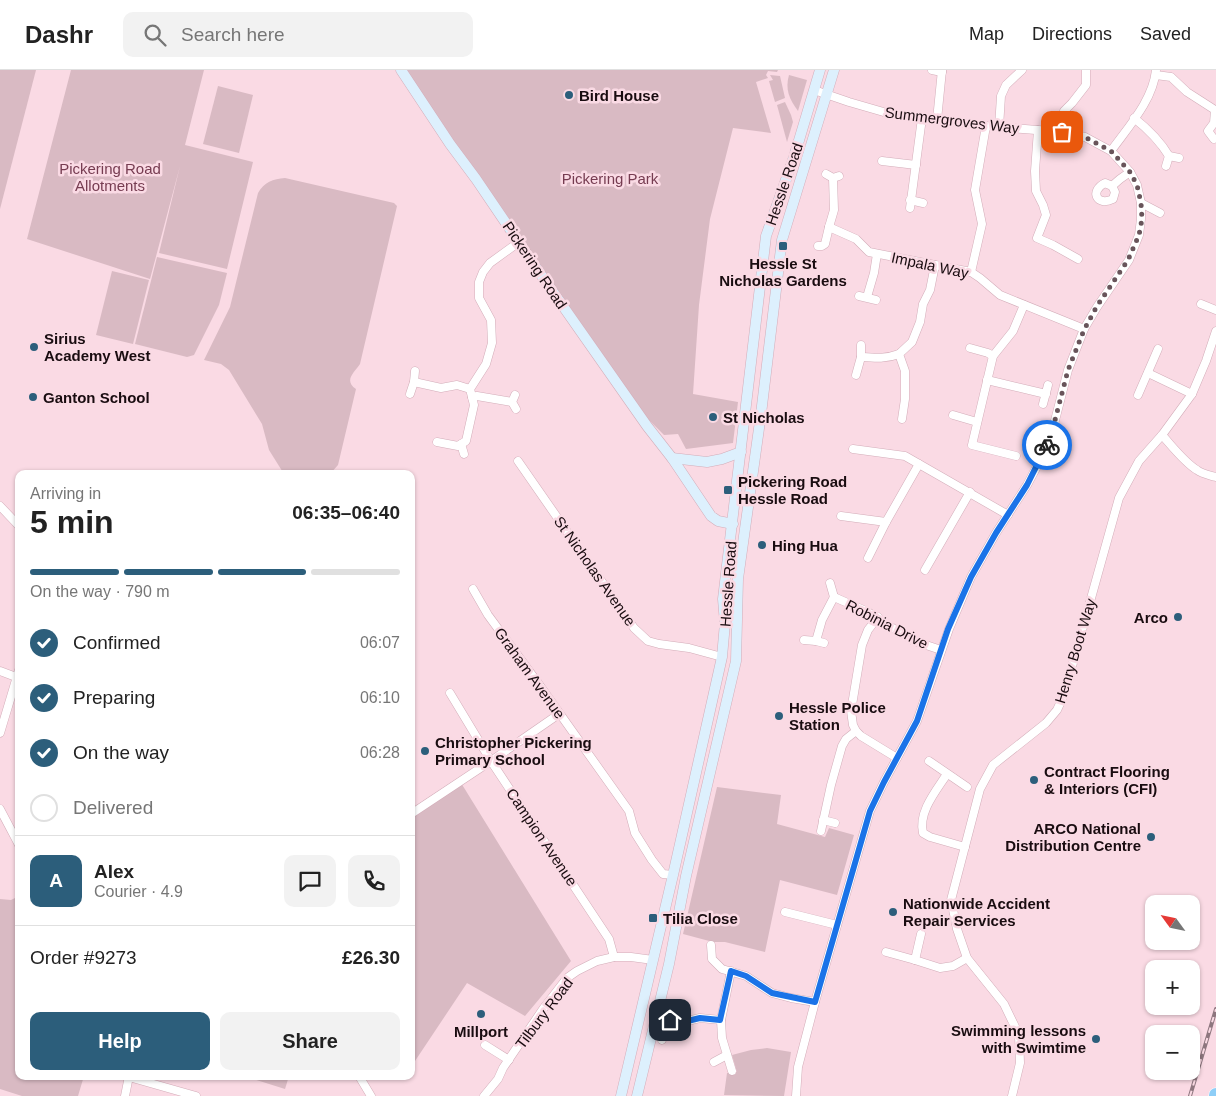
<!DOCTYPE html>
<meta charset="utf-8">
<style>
body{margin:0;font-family:Arial,sans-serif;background:#f2f2f2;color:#222;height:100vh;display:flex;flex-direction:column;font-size:19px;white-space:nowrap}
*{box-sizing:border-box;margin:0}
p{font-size:16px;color:#767676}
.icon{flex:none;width:28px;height:28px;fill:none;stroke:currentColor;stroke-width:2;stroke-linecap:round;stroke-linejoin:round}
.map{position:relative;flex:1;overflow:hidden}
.panel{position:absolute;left:15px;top:400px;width:400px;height:610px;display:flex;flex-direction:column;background:#fff;border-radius:10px;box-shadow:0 1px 4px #0004}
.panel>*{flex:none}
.needle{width:32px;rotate:303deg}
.buttons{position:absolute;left:1145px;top:825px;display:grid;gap:10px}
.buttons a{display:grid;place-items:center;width:55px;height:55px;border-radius:10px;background:#fff;box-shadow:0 1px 4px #0004;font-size:25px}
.pin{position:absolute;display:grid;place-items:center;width:42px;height:42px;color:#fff;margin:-21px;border-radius:10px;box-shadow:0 2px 8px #0006}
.courier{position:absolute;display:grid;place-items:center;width:50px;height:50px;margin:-25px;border:4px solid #1a73e8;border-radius:50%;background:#fff;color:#222;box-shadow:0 1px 6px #0007}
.headline em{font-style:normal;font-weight:800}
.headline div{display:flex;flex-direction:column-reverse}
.headline{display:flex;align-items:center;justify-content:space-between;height:85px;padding:0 15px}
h1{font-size:32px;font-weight:800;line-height:38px}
.bar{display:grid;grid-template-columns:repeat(4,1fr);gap:8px 5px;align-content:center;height:60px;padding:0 15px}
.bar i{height:6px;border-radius:4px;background:#e0e0e0}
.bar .current{background:#2c5e7b}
.bar p{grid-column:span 4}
.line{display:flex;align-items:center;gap:12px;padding:0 15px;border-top:1px solid #e0e0e0}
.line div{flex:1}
.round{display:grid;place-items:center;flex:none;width:52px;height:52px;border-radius:10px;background:#f2f2f2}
ol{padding:0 15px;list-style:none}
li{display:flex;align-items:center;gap:15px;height:55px}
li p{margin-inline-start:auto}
li .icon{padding:5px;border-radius:50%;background:#2c5e7b;color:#fff;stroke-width:4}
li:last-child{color:#767676}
li i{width:28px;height:28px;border:2px solid #e0e0e0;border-radius:50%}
.cta{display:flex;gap:10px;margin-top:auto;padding:10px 15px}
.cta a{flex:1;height:58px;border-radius:10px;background:#2c5e7b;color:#fff;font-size:20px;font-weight:800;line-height:58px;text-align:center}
.cta a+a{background:#f2f2f2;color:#222}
header{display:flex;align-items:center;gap:30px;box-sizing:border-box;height:70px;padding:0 25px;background:#fff;border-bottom:1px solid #e0e0e0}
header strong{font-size:24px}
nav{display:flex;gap:28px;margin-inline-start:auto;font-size:18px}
.search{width:350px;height:45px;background:#f2f2f2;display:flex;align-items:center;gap:12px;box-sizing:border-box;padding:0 18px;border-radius:10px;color:#767676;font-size:19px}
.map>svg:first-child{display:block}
</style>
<header>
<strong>Dashr</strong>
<div class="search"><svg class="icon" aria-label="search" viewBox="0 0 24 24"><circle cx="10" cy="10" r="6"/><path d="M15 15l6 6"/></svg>Search here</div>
<nav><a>Map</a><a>Directions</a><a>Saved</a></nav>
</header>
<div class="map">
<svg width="1216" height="1026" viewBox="0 0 1216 1026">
<rect width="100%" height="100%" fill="#fadae4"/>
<g fill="#d9bac3">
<polygon points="0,0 36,0 0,139"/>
<polygon points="71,0 204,0 185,75 253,92 227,199 159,183 180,96 150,209 27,169"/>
<polygon points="404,0 778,0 777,2 768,1 766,5 768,8 756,12 771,63 733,58 710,149 699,235 693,324 738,332 733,373 686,379 678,364 664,365 648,349"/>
<polygon points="770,5 780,6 785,28 775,32 769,11 773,10"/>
<path d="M789,5L807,10L798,41C789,29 785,19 789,5Z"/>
<polygon points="218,16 253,25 239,83 203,74"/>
<polygon points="785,32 791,45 793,52 787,72 777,35"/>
<path d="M285,108L394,133L397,136L360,294C355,302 343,310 356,319L338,395L330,404H284L269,380L262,354L229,300L221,294L204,290L230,237L258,123C264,112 273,109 285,108Z"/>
<polygon points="157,187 227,203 219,235 194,285 187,287 135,274"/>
<polygon points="112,201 149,210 133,274 96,265"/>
<polygon points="458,708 571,891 525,946 467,913 415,991 411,987 411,739"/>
<polygon points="717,717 781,725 777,754 825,767 829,758 854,765 837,825 780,810 765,882 725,872 713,872 683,864"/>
<polygon points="19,826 19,1006 84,1006 78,1026 22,1026 0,1019 0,829 11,830"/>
<polygon points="767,978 791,982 784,1026 724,1025 727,1003 737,1002 732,985 751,980"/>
<polygon points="244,1006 289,1006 285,1019"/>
</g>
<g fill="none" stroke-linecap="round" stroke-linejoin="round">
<defs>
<g id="street">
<polyline points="932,0 942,2"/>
<polyline points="1156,5 1171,7 1187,22 1215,40 1214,53 1208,61 1214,69"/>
<path d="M1134,48C1148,59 1160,71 1169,86"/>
<polyline points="937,50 942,0"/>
<polyline points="999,57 1001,26 1006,15 1022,0"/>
<polyline points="1038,60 1035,101 1036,121 1043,135 1046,145 1037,168 1053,175 1078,189"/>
<polyline points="1062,62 1064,41 1072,33 1086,15 1086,0"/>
<path d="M1111,81C1129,56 1153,30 1156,0"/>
<polyline points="882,91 916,95"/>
<polyline points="1166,96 1169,86 1179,88"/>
<polyline points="826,104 833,108 839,106"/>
<polyline points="833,108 834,140 829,157 856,169 869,182 971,202 980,208 1000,225 1084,259"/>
<path d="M1112,116L1105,113C1089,121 1097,137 1113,129L1115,122L1112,116L1120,109L1130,102"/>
<polyline points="910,130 923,133"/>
<polyline points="1141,133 1160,143"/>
<polyline points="910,138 922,48"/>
<polyline points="818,176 822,176 825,174 829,157"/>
<polyline points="971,202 982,154 975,120 986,56"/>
<polyline points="859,226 876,230"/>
<polyline points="867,227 874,203 877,184"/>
<polyline points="1201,234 1216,240"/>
<polyline points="970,278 988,283 993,286"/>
<path d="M861,287C875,288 886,289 899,284"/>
<polyline points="1148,303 1192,324"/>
<polyline points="856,305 861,287 861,275"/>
<polyline points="987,310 1046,324"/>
<polyline points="414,312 441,318 457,315 470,319"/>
<polyline points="410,324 414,312 415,301"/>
<polyline points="515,325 512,332 516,339"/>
<polyline points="1138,325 1158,279"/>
<polyline points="472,327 477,326 512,332"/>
<polyline points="1043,334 1048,315"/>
<polyline points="953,345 977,352"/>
<polyline points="902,349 905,329 905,301 899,284 912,272 920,252 923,234 930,220 935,195"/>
<path d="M1162,365C1172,376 1184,392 1197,400C1202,404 1209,405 1216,407"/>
<polyline points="437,372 458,376 466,371 474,335 470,319 486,294 492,273 491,250 479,228 479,212 483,202 490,193 519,172"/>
<polyline points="461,374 464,384"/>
<polyline points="853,379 905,386 1008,445"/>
<polyline points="1016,386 972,375 993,286 1013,261 1024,235"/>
<polyline points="518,391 634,558 648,571 659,574 689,578 722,587"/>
<polyline points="0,436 19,456"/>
<polyline points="841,446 886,452"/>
<polyline points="868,488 886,452 919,394"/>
<polyline points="925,500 970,422"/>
<polyline points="830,513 834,527"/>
<polyline points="473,519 488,545 538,613 629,741 635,763 652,790 663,804 673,805"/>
<polyline points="804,570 816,571 824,573"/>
<polyline points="816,571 822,550 834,527 868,542 905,566 914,571 941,580"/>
<polyline points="0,601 16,607"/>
<polyline points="450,623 491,691 609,869 614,887"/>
<polyline points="856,661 861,666 897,688"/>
<polyline points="0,663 19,600"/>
<polyline points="929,691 967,717"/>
<path d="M947,704C936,721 918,742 923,763L930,767L965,777"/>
<polyline points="0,739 19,775"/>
<polyline points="411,744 491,691 559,644"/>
<polyline points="823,750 835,753"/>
<polyline points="821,761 831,715 842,676 846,669 856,661 853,655 851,641 862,575 868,560 878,547"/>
<polyline points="785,842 837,855"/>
<polyline points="711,875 712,889 722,899 746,906 772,923 791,928 815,932"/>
<polyline points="886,882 915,890 940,898 953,896 967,888"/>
<polyline points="915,890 921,864"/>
<polyline points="731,901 721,950 722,968 732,1001"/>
<polyline points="669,950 683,952 700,948 721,950"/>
<polyline points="662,970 669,950 670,938"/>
<polyline points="485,975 509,990"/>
<polyline points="714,992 727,985"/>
<polyline points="359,1006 371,1026"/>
<polyline points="129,1007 196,1026"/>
<polyline points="125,1026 129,1006"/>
<polyline points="484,1026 498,1009 503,998 543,939 567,908 577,901 597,891 614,887 631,887 653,890"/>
<polyline points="796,1026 798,997 815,932 870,741 884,712 897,688 917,651 949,559 971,507 996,463 1027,415 1042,387 1051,366 1068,300 1084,259 1097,237 1129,190 1139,165 1141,149 1141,133 1137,115 1130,102 1111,81 1085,67 1062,62 986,56 887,43 849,32 814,20"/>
<polyline points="1012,1026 1020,993 1019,965 1004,934 967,888 957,859 951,830 980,719 993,695 1046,653 1057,640 1064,625 1119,428 1139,391 1162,365 1192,324 1206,291 1216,261"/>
</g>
<g id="secondary">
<polyline points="401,0 450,74 476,109 539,202 647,356 672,388 711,446 718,451 733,454"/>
<polyline points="672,388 707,392 722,389 741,382"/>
<polyline points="621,1026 673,805 722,587 725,553 723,529 766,166 794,87 820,0"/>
<polyline points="637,1026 669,894 686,806 736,591 738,509 761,344 782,170 834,0"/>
</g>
<polyline id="highway" points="1216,1026 1216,1025"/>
</defs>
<use href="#street" stroke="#d3adb9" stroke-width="9"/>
<use href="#secondary" stroke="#d3adb9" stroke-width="11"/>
<use href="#highway" stroke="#fff" stroke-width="15"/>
<use href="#street" stroke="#fff" stroke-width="8"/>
<use href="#secondary" stroke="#ddf0fd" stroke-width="10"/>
<use href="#highway" stroke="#8ecef7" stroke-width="14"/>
<defs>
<polyline id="rail" points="1190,1026 1216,939"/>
</defs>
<use href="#rail" stroke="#8e777f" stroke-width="4"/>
<use href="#rail" stroke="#fadae4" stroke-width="2" stroke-dasharray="5.5" stroke-linecap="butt"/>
</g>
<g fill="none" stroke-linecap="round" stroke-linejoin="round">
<polyline stroke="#68545a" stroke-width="5" stroke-dasharray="0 9" points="1047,375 1054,354 1068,300 1084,260 1097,236 1128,190 1139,165 1142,149 1141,133 1137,115 1130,102 1111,81 1085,67 1062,62"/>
<polyline stroke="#1a73e8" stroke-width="6" points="670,950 683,952 700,948 720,950 731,901 746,906 772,923 815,932 870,741 884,712 917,651 948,559 971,507 996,463 1027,415 1047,375"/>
</g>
<g fill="#2c5e7b" stroke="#fadae4" stroke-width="2">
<circle cx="569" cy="25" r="5"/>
<rect x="778" y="171" width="10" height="10" rx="2.5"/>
<circle cx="34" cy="277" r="5"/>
<circle cx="33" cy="327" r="5"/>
<circle cx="713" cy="347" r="5"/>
<rect x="723" y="415" width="10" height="10" rx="2.5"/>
<circle cx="762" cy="475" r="5"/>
<circle cx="1178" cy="547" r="5"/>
<circle cx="779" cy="646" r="5"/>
<circle cx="425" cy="681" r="5"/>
<circle cx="1034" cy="710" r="5"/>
<circle cx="1151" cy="767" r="5"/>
<circle cx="893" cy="842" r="5"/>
<rect x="648" y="843" width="10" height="10" rx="2.5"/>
<circle cx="481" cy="944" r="5"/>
<circle cx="1096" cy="969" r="5"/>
</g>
<g text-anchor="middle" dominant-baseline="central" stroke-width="5" stroke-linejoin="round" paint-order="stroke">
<g font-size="15" font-weight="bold" fill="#190c10" stroke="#fadae4" text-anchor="start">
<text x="579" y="25">Bird House</text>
<text x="783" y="193" text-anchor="middle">Hessle St<tspan x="783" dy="17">Nicholas Gardens</tspan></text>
<text x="44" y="268">Sirius<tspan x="44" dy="17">Academy West</tspan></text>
<text x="43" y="327">Ganton School</text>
<text x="723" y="347">St Nicholas</text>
<text x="738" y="411">Pickering Road<tspan x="738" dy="17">Hessle Road</tspan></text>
<text x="772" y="475">Hing Hua</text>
<text x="1168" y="547" text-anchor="end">Arco</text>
<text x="789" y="637">Hessle Police<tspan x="789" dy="17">Station</tspan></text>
<text x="435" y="672">Christopher Pickering<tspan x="435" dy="17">Primary School</tspan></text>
<text x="1044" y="701">Contract Flooring<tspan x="1044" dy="17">&amp; Interiors (CFI)</tspan></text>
<text x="1141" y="758" text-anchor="end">ARCO National<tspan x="1141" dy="17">Distribution Centre</tspan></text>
<text x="903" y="833">Nationwide Accident<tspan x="903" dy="17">Repair Services</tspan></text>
<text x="663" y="848">Tilia Close</text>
<text x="1086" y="960" text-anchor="end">Swimming lessons<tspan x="1086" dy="17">with Swimtime</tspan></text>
<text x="481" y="961" text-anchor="middle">Millport</text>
</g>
<g font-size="15" fill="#190c10" stroke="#fadae4">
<text transform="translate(952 50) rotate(7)">Summergroves Way</text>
<text transform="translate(784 114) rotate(-71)">Hessle Road</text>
<text transform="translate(535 195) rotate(56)">Pickering Road</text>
<text transform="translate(930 195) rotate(12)">Impala Way</text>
<text transform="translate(595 501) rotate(55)">St Nicholas Avenue</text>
<text transform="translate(728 514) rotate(-86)">Hessle Road</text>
<text transform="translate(887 554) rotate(27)">Robinia Drive</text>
<text transform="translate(1075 581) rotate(-73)">Henry Boot Way</text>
<text transform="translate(530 603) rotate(54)">Graham Avenue</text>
<text transform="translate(542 767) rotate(56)">Campion Avenue</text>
<text transform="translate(544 943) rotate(-53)">Tilbury Road</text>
</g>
<g font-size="15" fill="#763c51" stroke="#fadae4">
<text x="110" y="98">Pickering Road<tspan x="110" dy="17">Allotments</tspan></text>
<text x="610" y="108">Pickering Park</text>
</g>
</g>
</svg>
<div class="buttons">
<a><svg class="needle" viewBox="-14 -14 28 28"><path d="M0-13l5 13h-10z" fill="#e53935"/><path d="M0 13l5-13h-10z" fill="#767676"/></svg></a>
<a>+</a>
<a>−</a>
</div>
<div class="pin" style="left:1062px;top:62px;background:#ea580c"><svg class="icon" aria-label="bag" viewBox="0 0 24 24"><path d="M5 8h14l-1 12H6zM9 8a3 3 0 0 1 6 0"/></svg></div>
<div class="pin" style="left:670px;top:950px;background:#1f2937"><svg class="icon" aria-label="home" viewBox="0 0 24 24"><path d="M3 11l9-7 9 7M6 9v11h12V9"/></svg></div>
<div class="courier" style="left:1047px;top:375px"><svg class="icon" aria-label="bike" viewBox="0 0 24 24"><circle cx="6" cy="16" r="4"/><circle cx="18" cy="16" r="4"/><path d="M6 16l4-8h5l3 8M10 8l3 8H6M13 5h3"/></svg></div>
<section class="panel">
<div class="headline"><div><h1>5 min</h1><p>Arriving in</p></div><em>06:35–06:40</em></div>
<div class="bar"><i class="current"></i><i class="current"></i><i class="current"></i><i></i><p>On the way · 790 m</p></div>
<ol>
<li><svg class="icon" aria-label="check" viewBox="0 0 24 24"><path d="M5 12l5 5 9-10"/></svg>Confirmed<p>06:07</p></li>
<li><svg class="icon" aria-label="check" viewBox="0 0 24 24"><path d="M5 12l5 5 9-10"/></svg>Preparing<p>06:10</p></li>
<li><svg class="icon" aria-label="check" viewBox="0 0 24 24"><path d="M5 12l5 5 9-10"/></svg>On the way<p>06:28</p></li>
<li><i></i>Delivered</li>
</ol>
<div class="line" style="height:90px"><b class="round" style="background:#2c5e7b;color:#fff">A</b><div><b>Alex</b><p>Courier · 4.9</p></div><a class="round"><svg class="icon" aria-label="chat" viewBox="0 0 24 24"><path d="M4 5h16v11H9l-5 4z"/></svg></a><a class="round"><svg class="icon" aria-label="phone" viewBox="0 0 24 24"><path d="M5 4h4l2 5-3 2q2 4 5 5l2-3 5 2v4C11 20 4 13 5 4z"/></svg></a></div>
<div class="line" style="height:65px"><div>Order #9273</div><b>£26.30</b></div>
<div class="cta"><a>Help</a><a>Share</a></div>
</section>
</div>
